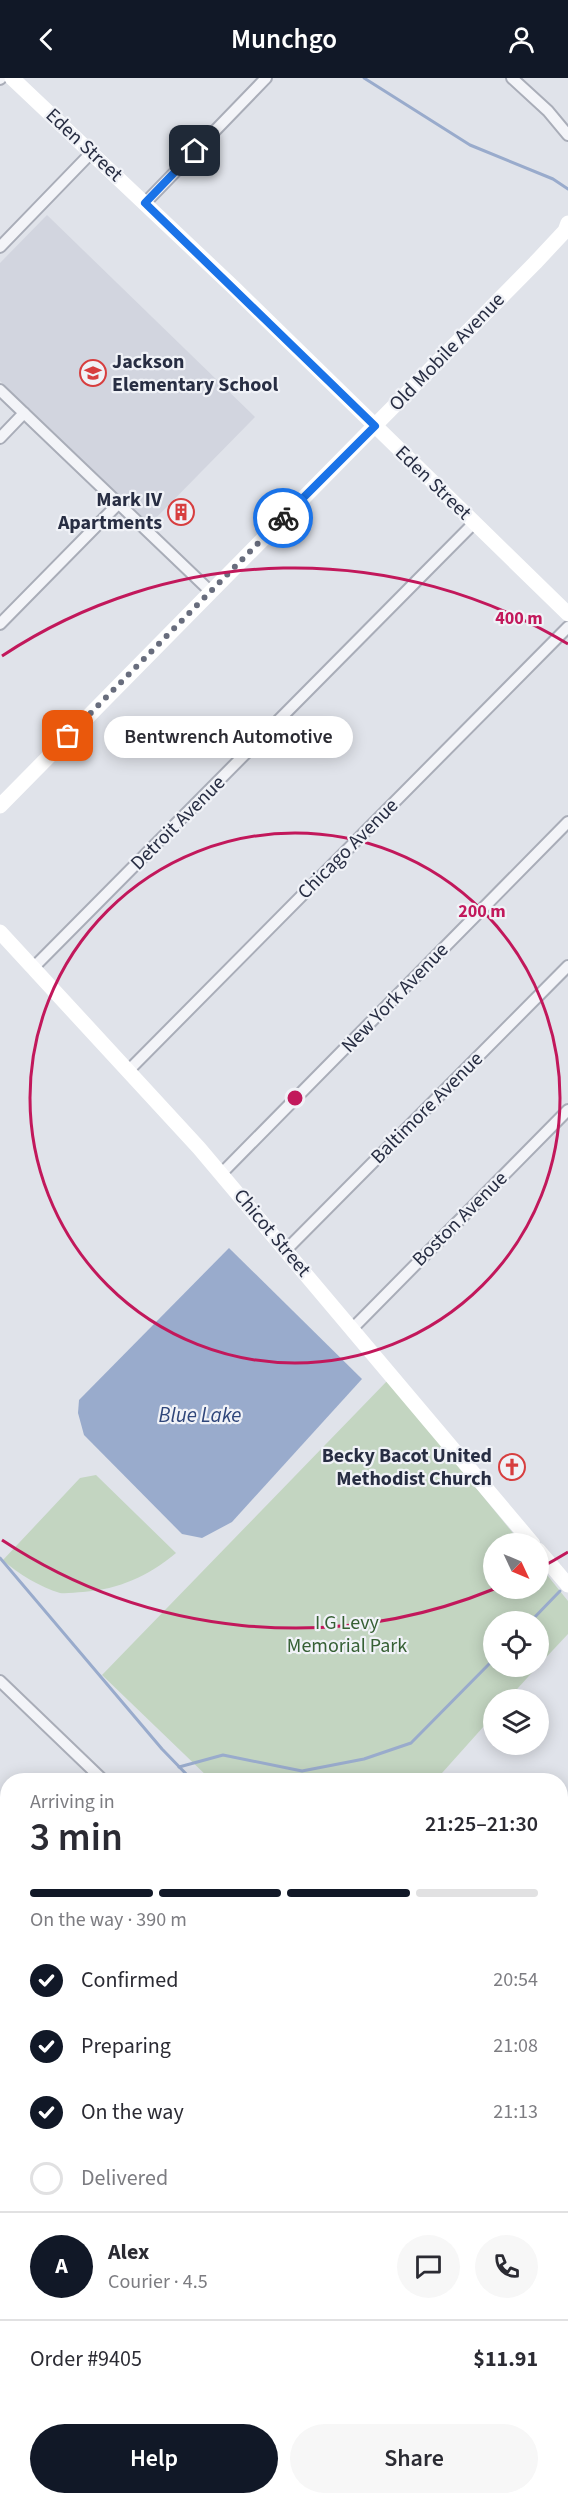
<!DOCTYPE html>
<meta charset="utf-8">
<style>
body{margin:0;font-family:"Source Sans 3",sans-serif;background:#f7f7f7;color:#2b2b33;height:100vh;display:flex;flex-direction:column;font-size:22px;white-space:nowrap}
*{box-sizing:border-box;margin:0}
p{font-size:20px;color:#7c7c81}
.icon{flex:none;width:33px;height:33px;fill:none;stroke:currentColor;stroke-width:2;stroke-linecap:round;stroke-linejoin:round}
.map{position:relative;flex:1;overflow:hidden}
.sheet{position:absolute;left:0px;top:1695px;width:568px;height:732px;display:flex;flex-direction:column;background:#fff;border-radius:24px 24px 0 0;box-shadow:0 3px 15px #0003}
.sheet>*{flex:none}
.needle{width:39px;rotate:134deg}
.tools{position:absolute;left:483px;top:1455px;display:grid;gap:12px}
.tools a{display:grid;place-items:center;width:66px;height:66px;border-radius:50%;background:#fff;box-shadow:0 3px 15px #0003;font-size:30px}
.pin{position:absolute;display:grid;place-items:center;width:51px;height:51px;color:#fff;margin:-26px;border-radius:12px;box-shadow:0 3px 9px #0006}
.courier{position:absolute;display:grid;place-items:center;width:60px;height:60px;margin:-30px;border:4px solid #1a73e8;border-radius:50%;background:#fff;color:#222;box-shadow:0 2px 8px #0007}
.bubble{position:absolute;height:42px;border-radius:21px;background:#fff;box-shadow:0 3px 15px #0003;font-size:20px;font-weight:600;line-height:42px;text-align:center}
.headline em{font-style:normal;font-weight:600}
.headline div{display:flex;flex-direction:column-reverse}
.headline{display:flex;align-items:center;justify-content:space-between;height:102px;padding:0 30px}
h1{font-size:39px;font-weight:600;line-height:45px}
.bar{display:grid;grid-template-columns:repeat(4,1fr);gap:9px 6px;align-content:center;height:72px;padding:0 30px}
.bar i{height:8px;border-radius:4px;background:#e1e1e2}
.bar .current{background:#111827}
.bar p{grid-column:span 4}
.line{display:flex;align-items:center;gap:15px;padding:0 30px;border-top:2px solid #e1e1e2}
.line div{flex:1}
.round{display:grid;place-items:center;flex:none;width:63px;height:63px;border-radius:32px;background:#f7f7f7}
ol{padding:0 30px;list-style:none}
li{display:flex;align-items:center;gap:18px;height:66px}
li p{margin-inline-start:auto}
li .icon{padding:6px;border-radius:50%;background:#111827;color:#fff;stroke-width:4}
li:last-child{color:#7c7c81}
li i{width:33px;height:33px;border:3px solid #e1e1e2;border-radius:50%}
.cta{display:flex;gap:12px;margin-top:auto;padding:12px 30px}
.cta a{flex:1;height:69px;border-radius:36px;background:#111827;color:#fff;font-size:24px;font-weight:600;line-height:69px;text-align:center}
.cta a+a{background:#f7f7f7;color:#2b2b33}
header{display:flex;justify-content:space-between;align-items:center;height:78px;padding:0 30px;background:#111827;color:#fff;font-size:27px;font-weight:600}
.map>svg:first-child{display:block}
</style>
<header><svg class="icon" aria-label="back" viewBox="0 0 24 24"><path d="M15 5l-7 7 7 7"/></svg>Munchgo<svg class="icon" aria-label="person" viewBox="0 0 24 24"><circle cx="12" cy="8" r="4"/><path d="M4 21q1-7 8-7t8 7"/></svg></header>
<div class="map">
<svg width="568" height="2427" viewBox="0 0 568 2427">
<rect width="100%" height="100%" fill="#e0e3ea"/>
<polygon fill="#d2d5df" points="47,137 255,339 150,446 0,303 0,185"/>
<g fill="#c3d5c1">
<polygon points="388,1302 521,1465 494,1466 494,1510 538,1510 539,1487 568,1523 568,1556 538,1588 538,1544 494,1544 494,1588 538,1588 508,1621 494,1622 493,1638 442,1695 458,1702 438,1702 441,1696 435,1702 211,1702 102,1597"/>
<path d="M96,1397L176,1475C148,1498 120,1511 83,1514C76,1514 66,1516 60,1515C40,1509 18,1496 3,1482L80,1400Z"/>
<polygon points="561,1983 568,1990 568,2263 561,2271"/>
<polygon points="142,2420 540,2420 549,2427 149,2427"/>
</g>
<g fill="#99abcc">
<polygon points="229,1170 362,1301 232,1444 202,1460 182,1456 84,1357 78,1335 79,1322"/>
<polygon points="162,2420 299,2420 299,2427 170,2427"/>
<polygon points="343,2420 475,2420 484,2427 334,2427"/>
</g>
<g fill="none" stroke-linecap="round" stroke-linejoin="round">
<g stroke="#99abcc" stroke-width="3">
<polyline points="364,0 470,67 553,101 568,111"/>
<polyline points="0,1480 162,1671 192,1702"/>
<polyline points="530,1544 560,1513"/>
<polyline points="179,1689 223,1677 302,1693 364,1681 411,1665 494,1581"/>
</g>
<defs>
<g id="street">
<polyline points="512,0 548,33 568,57"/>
<polyline points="0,1 1,0"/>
<polyline points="145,125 266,0"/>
<polyline points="0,169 91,75"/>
<polyline points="0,312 211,514"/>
<polyline points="0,360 24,335"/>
<polyline points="0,546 119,425"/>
<polyline points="33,890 474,445"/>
<polyline points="129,992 568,549"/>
<polyline points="221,1096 568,744"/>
<polyline points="286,1172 568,888"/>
<polyline points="352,1251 568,1032"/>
<polyline points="0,1603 103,1702"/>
<polyline points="0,1766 8,1771"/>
<polyline points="0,1911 8,1901"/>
<polyline points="0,2081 8,2074"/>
<polyline points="0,2207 8,2214"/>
<polyline points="561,2244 568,2232"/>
<polyline points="0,2374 8,2366"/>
<polyline points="131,2420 139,2427"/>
<polyline points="508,2420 518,2427"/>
</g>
</defs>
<use href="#street" stroke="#a9adb8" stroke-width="14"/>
<use href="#street" stroke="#f3f4f8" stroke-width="10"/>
<g stroke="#fff" stroke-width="15">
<polyline points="12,0 233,209 568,536"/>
<polyline points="0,728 535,185 565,153 568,145"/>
<polyline points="0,854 199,1070 533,1466"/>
<polyline points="538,1472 568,1507"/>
</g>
</g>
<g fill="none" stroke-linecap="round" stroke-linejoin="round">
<polyline stroke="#686d7d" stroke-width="6" stroke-dasharray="0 10.8" points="68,658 283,440"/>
<polyline stroke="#1a73e8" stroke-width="8" points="195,73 145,125 375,348 283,440"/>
</g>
<g fill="none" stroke="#c2185b" stroke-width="3">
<circle cx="295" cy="1020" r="265"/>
<path d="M568 1474A530 530 0 0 1 540 1490M494 1511A530 530 0 0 1 2 1462M2 578A530 530 0 0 1 568 566"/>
</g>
<defs>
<symbol id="school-ring" viewBox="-11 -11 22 22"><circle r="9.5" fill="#f0f2f7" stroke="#d73e3f" stroke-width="1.5"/><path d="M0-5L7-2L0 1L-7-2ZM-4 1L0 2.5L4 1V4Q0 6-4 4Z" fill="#d73e3f"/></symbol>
<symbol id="building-ring" viewBox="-11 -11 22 22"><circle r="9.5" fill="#f0f2f7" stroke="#d73e3f" stroke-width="1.5"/><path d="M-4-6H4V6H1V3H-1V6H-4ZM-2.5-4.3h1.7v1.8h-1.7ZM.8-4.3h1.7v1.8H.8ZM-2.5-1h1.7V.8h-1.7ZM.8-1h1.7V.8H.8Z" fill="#d73e3f"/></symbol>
<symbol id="church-ring" viewBox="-11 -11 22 22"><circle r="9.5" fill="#f0f2f7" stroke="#d73e3f" stroke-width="1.5"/><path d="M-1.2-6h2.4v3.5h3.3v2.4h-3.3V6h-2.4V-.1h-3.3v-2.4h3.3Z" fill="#d73e3f"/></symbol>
</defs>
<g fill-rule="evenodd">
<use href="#school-ring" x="78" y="280" width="30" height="30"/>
<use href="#building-ring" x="166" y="419" width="30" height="30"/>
<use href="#church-ring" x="497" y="1374" width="30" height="30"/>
</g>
<g text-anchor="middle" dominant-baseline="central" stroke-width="4.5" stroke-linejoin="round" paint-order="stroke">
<g font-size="20" fill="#282e43" stroke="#f0f2f7">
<text transform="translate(84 67) rotate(43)">Eden Street</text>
<text transform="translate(447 274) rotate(-46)">Old Mobile Avenue</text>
<text transform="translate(433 405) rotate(44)">Eden Street</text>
<text transform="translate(178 745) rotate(-45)">Detroit Avenue</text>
<text transform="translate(348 771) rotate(-45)">Chicago Avenue</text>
<text transform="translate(395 920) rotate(-46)">New York Avenue</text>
<text transform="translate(427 1030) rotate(-45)">Baltimore Avenue</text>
<text transform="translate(460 1141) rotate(-45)">Boston Avenue</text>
<text transform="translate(272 1155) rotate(50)">Chicot Street</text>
</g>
<g font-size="20" font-weight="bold" fill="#282e43" stroke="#f0f2f7" text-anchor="end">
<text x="112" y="284" text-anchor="start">Jackson<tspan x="112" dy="23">Elementary School</tspan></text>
<text x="162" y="422">Mark IV<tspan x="162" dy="23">Apartments</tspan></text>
<text x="492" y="1378">Becky Bacot United<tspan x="492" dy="23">Methodist Church</tspan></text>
</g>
<g font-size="20" fill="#366034" stroke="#f0f2f7">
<text x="347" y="1545">I G Levy<tspan x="347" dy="23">Memorial Park</tspan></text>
</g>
<g font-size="21" font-style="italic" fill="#2f467a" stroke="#f0f2f7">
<text x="200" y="1337">Blue Lake</text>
</g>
</g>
<circle cx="295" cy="1020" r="9" fill="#c2185b" stroke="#f0f2f7" stroke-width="3"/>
<g font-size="18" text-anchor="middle" font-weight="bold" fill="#c2185b" stroke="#f0f2f7" stroke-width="4.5" stroke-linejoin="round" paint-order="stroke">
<text x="519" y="546">400 m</text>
<text x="482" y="839">200 m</text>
</g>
</svg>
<div class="tools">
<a><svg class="needle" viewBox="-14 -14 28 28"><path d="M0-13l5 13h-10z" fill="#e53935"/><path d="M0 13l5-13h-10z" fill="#7c7c81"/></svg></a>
<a><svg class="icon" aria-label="locate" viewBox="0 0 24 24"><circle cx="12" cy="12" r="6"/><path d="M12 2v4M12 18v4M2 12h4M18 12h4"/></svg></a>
<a><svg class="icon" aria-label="layers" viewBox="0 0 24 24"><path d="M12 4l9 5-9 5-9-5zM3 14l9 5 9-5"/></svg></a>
</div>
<div class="pin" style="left:68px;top:658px;background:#ea580c"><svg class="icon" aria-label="bag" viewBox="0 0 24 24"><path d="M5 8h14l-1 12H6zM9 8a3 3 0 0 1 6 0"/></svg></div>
<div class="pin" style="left:195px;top:73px;background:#1f2937"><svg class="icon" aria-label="home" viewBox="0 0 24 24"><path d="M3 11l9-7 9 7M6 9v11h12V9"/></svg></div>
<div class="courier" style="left:283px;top:440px"><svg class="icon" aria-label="bike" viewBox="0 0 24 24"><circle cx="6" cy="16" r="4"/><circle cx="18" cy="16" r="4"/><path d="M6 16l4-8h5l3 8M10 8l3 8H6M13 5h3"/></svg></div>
<div class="bubble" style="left:104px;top:638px;width:249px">Bentwrench Automotive</div>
<section class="sheet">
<div class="headline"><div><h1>3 min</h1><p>Arriving in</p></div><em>21:25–21:30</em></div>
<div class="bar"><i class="current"></i><i class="current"></i><i class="current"></i><i></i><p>On the way · 390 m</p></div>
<ol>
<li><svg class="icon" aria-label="check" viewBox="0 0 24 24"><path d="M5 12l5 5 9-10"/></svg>Confirmed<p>20:54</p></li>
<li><svg class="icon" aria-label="check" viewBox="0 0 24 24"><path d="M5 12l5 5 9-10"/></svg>Preparing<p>21:08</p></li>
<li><svg class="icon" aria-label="check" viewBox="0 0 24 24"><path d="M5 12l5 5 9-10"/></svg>On the way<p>21:13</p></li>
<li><i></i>Delivered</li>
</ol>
<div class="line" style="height:108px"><b class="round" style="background:#111827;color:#fff">A</b><div><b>Alex</b><p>Courier · 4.5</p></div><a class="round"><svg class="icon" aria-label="chat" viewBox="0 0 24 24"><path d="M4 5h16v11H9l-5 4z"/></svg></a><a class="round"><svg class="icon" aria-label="phone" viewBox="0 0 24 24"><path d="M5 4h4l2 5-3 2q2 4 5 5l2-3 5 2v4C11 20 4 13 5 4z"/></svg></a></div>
<div class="line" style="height:78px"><div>Order #9405</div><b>$11.91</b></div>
<div class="cta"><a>Help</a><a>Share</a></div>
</section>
</div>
